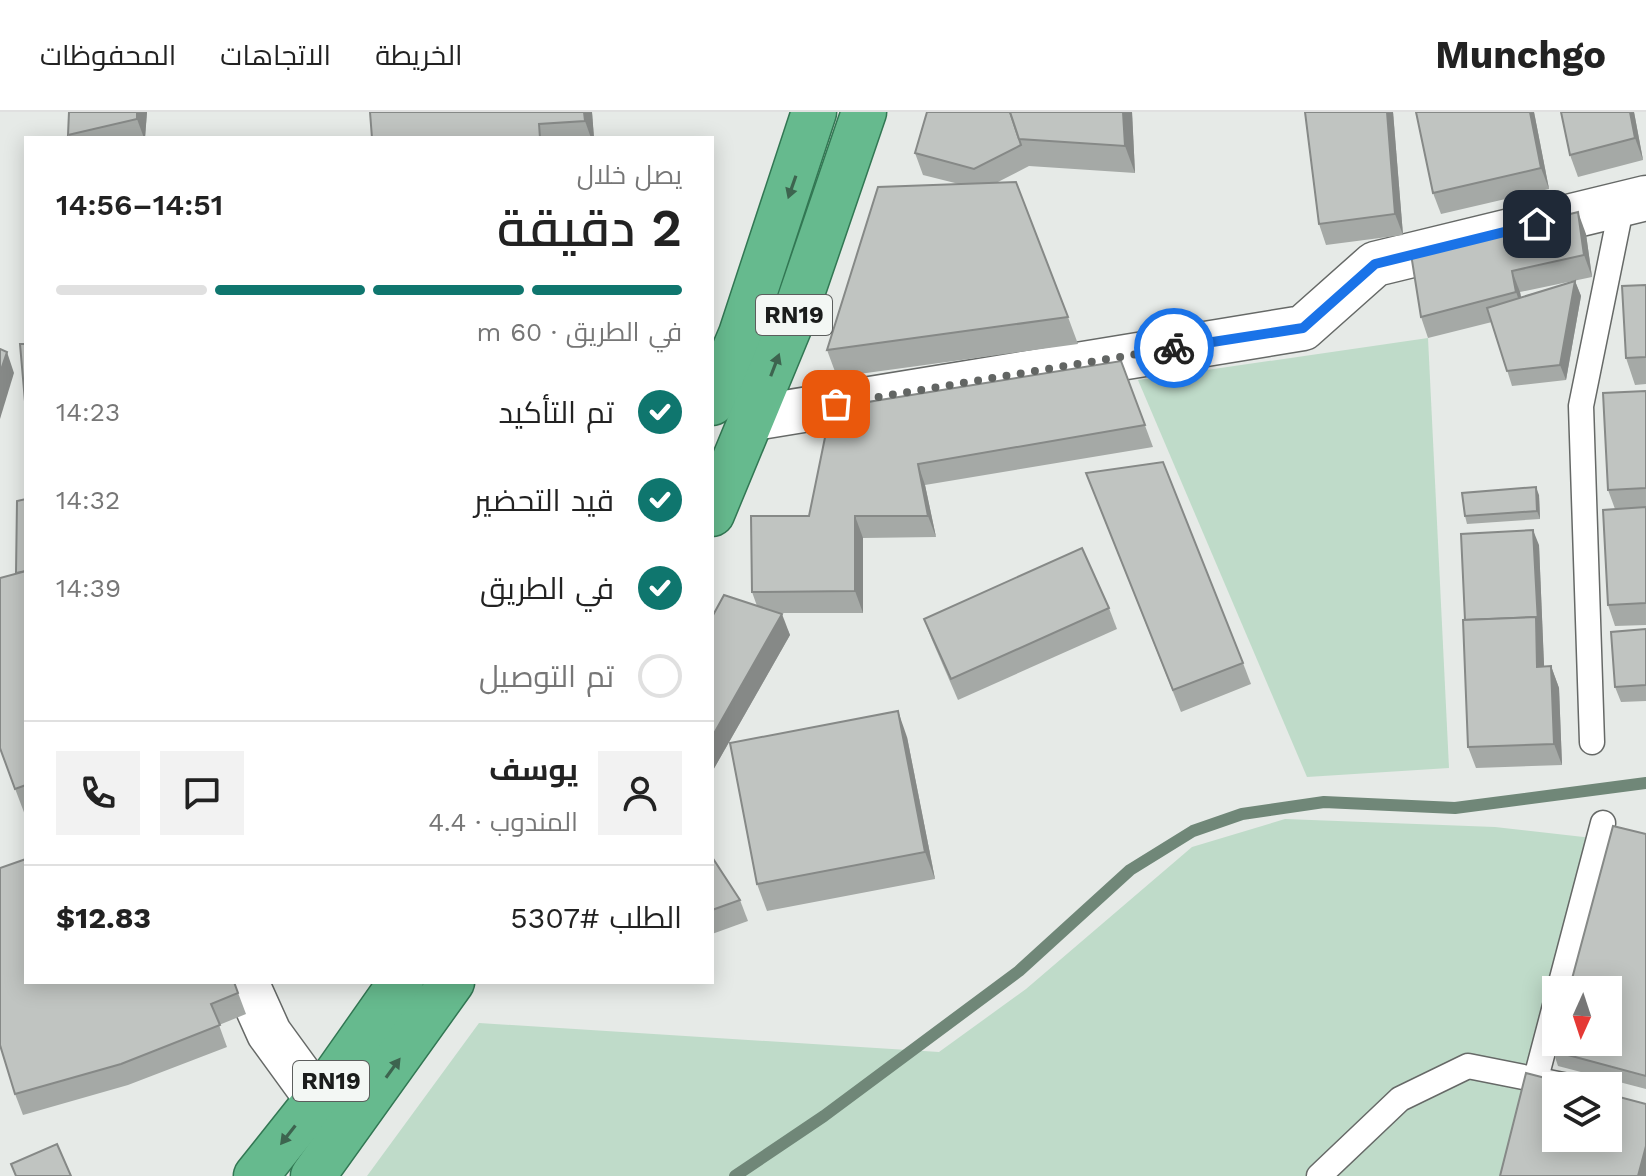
<!DOCTYPE html>
<html lang="ar">
<meta charset="utf-8">
<style>
body{margin:0;font-family:"Work Sans",Cairo,sans-serif;background:#f2f2f2;color:#222;direction:rtl;height:100vh;display:flex;flex-direction:column;font-size:30px;white-space:nowrap}
*{box-sizing:border-box;margin:0}
p{font-size:26px;color:#767676}
.icon{flex:none;width:44px;height:44px;fill:none;stroke:currentColor;stroke-width:2;stroke-linecap:round;stroke-linejoin:round}
.map{position:relative;flex:1;overflow:hidden;direction:ltr}
.drawer{position:absolute;left:24px;top:24px;width:690px;height:848px;display:flex;flex-direction:column;background:#fff;border-radius:0px;box-shadow:0 4px 20px #0003;direction:rtl}
.drawer>*{flex:none}
.needle{width:52px;rotate:183deg}
.controls{position:absolute;left:1542px;top:864px;display:grid;gap:16px}
.controls a{display:grid;place-items:center;width:80px;height:80px;border-radius:0px;background:#fff;box-shadow:0 4px 20px #0003;font-size:40px}
.pin{position:absolute;display:grid;place-items:center;width:68px;height:68px;color:#fff;margin:-34px;border-radius:16px;box-shadow:0 4px 12px #0006}
.courier{position:absolute;display:grid;place-items:center;width:80px;height:80px;margin:-40px;border:6px solid #1a73e8;border-radius:50%;background:#fff;color:#222;box-shadow:0 2px 10px #0007}
.head em{font-style:normal;font-weight:600}
.head div{display:flex;flex-direction:column-reverse}
.head{display:flex;align-items:center;justify-content:space-between;height:136px;padding:0 32px}
h1{font-size:52px;font-weight:600;line-height:60px}
.bar{display:grid;grid-template-columns:repeat(4,1fr);gap:12px 8px;align-content:center;height:96px;padding:0 32px}
.bar i{height:10px;border-radius:6px;background:#e0e0e0}
.bar .active{background:#0f766e}
.bar p{grid-column:span 4}
.line{display:flex;align-items:center;gap:20px;padding:0 32px;border-top:2px solid #e0e0e0}
.line div{flex:1}
.round{display:grid;place-items:center;flex:none;width:84px;height:84px;border-radius:0px;background:#f2f2f2}
ol{padding:0 32px;list-style:none}
li{display:flex;align-items:center;gap:24px;height:88px}
li p{margin-inline-start:auto}
li .icon{padding:8px;border-radius:50%;background:#0f766e;color:#fff;stroke-width:4}
li:last-child{color:#767676}
li i{width:44px;height:44px;border:4px solid #e0e0e0;border-radius:50%}
header{display:flex;align-items:center;gap:48px;box-sizing:border-box;height:112px;padding:0 40px;background:#fff;border-bottom:2px solid #e0e0e0}
header strong{font-size:38px}
nav{display:flex;gap:44px;margin-inline-start:auto;font-size:28px}
.map>svg:first-child{display:block}
</style>
<header>
<strong>Munchgo</strong>
<nav><a>الخريطة</a><a>الاتجاهات</a><a>المحفوظات</a></nav>
</header>
<div class="map">
<svg width="1646" height="1064" viewBox="0 0 1646 1064">
<rect width="100%" height="100%" fill="#e6eae7"/>
<g fill="#bfdbc9">
<polygon points="1428,226 1449,656 1307,665 1138,268"/>
<polygon points="1285,707 1495,715 1619,729 1513,1064 367,1064 479,911 939,940 1026,877 1192,735"/>
</g>
<g fill="none" stroke-linecap="round" stroke-linejoin="round">
<polyline stroke="#708778" stroke-width="12" points="735,1064 824,1004 1019,859 1130,758 1193,719 1242,702 1324,690 1455,696 1646,671"/>
<defs>
<g id="service">
<polyline points="1592,630 1581,294 1622,92"/>
<polyline points="1559,878 1603,711"/>
<polyline points="1536,966 1556,890"/>
<polyline points="1319,1064 1400,987 1468,954 1568,974"/>
</g>
<g id="minor">
<polyline points="754,306 1303,216 1375,152 1646,86"/>
<polyline points="246,870 269,921 317,987"/>
</g>
<g id="trunk">
<polyline points="712,291 741,222 814,0"/>
<polyline points="712,402 796,199 864,0"/>
<polyline points="256,1064 330,971 401,870"/>
<polyline points="313,1064 452,870"/>
</g>
</defs>
<use href="#service" stroke="#666967" stroke-width="27"/>
<use href="#minor" stroke="#666967" stroke-width="47"/>
<use href="#trunk" stroke="#327753" stroke-width="47"/>
<use href="#service" stroke="#fff" stroke-width="24"/>
<use href="#minor" stroke="#fff" stroke-width="44"/>
<use href="#trunk" stroke="#66ba8e" stroke-width="44"/>
</g>
<g fill="#a5a9a6">
<polygon points="69,0 147,0 145,26 69,26"/>
<polygon points="592,0 594,26 372,26"/>
<polygon points="1132,0 1135,61 1029,54 996,71 1068,205 1078,232 837,265 827,238 959,72 923,63 915,41"/>
<polygon points="1393,0 1403,123 1326,133 1319,112"/>
<polygon points="1416,0 1534,0 1549,77 1441,102 1433,81"/>
<polygon points="1561,0 1634,0 1643,48 1578,65 1570,43"/>
<polygon points="1586,122 1592,165 1520,180 1521,185 1575,169 1581,184 1566,268 1512,274 1492,210 1428,226 1421,205"/>
<polygon points="1646,173 1646,272 1635,273 1626,246"/>
<polygon points="1121,249 1153,335 925,373 936,425 863,426 863,501 780,501 790,523 712,660 712,505 757,494 752,480 809,404"/>
<polygon points="1646,279 1646,513 1615,514 1608,493 1615,397 1608,378"/>
<polygon points="1086,361 1243,551 1251,572 1181,600"/>
<polygon points="1539,383 1540,407 1467,412 1465,404"/>
<polygon points="26,387 26,703 25,703 0,637 16,461"/>
<polygon points="1539,433 1544,555 1551,554 1559,576 1562,653 1476,656 1468,635"/>
<polygon points="1109,496 1117,517 958,588 932,528 924,507"/>
<polygon points="1646,517 1646,589 1621,590 1615,575"/>
<polygon points="907,625 935,767 767,799 757,772"/>
<polygon points="1646,722 1646,977 1558,954 1553,939"/>
<polygon points="712,745 740,788 748,809 712,822"/>
<polygon points="26,870 234,870 246,902 219,913 227,935 128,973 23,1003 15,982"/>
</g>
<g fill="#868987">
<polygon points="137,0 147,0 145,26 144,26 137,7"/>
<polygon points="584,0 592,0 594,26 591,26 585,9"/>
<polygon points="1123,0 1132,0 1135,61 1125,34"/>
<polygon points="1387,0 1393,0 1403,123 1395,102"/>
<polygon points="1530,0 1534,0 1549,77 1541,56"/>
<polygon points="1630,0 1634,0 1643,48 1635,26"/>
<polygon points="1578,100 1586,122 1592,165 1584,143"/>
<polygon points="1512,159 1520,180 1524,202 1516,180"/>
<polygon points="1575,169 1581,184 1566,268 1560,253"/>
<polygon points="7,240 14,261 0,307 0,261"/>
<polygon points="918,352 925,373 936,425 928,404"/>
<polygon points="1536,375 1539,383 1540,407 1537,399"/>
<polygon points="855,404 863,426 863,501 855,479"/>
<polygon points="1533,418 1539,433 1545,576 1537,555"/>
<polygon points="782,502 790,523 712,660 712,625"/>
<polygon points="1551,554 1559,576 1562,653 1554,632"/>
<polygon points="898,599 907,625 935,767 925,740"/>
<polygon points="1646,1034 1646,1064 1638,1064"/>
</g>
<g fill="#c0c4c1" stroke="#868987" stroke-width="2">
<polygon points="69,0 137,0 137,7 68,23"/>
<polygon points="370,0 584,0 585,9 539,12 540,26 372,26"/>
<polygon points="927,0 1010,0 1021,33 974,57 915,41"/>
<polygon points="1010,0 1123,0 1125,34 1019,27"/>
<polygon points="1305,0 1387,0 1395,102 1319,112"/>
<polygon points="1416,0 1530,0 1541,56 1433,81"/>
<polygon points="1561,0 1630,0 1635,26 1570,43"/>
<polygon points="1016,70 1068,205 827,238 878,75"/>
<polygon points="1578,100 1584,143 1512,159 1516,180 1421,205 1411,142"/>
<polygon points="1575,169 1560,253 1507,259 1487,196"/>
<polygon points="1646,173 1646,245 1626,246 1622,174"/>
<polygon points="20,232 26,232 26,301"/>
<polygon points="0,237 7,240 0,261"/>
<polygon points="1121,249 1145,313 918,352 928,404 855,404 855,479 752,480 751,404 809,404 831,296"/>
<polygon points="1646,279 1646,376 1608,378 1603,281"/>
<polygon points="1163,350 1243,551 1173,578 1086,361"/>
<polygon points="1536,375 1537,399 1465,404 1462,381"/>
<polygon points="26,387 26,459 16,461 17,389"/>
<polygon points="1646,395 1646,491 1608,493 1603,398"/>
<polygon points="1533,418 1538,511 1536,505 1465,508 1461,422"/>
<polygon points="1082,436 1109,496 951,567 924,507"/>
<polygon points="26,459 26,673 15,677 0,636 0,466"/>
<polygon points="724,483 782,502 712,625 712,505"/>
<polygon points="1536,505 1537,555 1551,554 1554,632 1468,635 1463,508"/>
<polygon points="1646,517 1646,573 1615,575 1611,520"/>
<polygon points="898,599 925,740 757,772 730,631"/>
<polygon points="1613,714 1646,722 1646,964 1553,939 1556,926 1556,930 1608,930 1608,878 1569,878"/>
<polygon points="712,745 740,788 712,798"/>
<polygon points="26,747 26,870 234,870 238,881 211,892 220,913 121,952 15,982 0,933 0,756"/>
<polygon points="1526,961 1576,974 1556,974 1556,1026 1608,1026 1608,982 1646,992 1646,1034 1638,1064 1500,1064"/>
<polygon points="57,1032 71,1064 16,1064 11,1052"/>
</g>
<defs><path id="oneway-solid" d="M-6-.8H1V-3.2L6.5 0L1 3.2V.8H-6Z" transform="scale(2)"/></defs>
<g fill="#3d644f">
<use href="#oneway-solid" transform="translate(792 75) rotate(109)"/>
<use href="#oneway-solid" transform="translate(775 253) rotate(-69)"/>
<use href="#oneway-solid" transform="translate(393 956) rotate(-54)"/>
<use href="#oneway-solid" transform="translate(288 1023) rotate(128)"/>
</g>
<g fill="none" stroke-linecap="round" stroke-linejoin="round">
<polyline stroke="#626563" stroke-width="8" stroke-dasharray="0 14.4" points="836,292 1174,236"/>
<polyline stroke="#1a73e8" stroke-width="10" points="1174,236 1303,216 1375,152 1537,112"/>
</g>
<g text-anchor="middle" dominant-baseline="central" stroke-width="6" stroke-linejoin="round" paint-order="stroke">
<g fill="#f3f7f4" stroke="#5c5e5d" stroke-width="2">
<rect x="756" y="183" width="76" height="40" rx="6"/>
<rect x="293" y="949" width="76" height="40" rx="6"/>
</g>
<g font-size="24" font-weight="bold" fill="#1b1d1c">
<text x="794" y="203">RN19</text>
<text x="331" y="969">RN19</text>
</g>
</g>
</svg>
<div class="controls">
<a><svg class="needle" viewBox="-14 -14 28 28"><path d="M0-13l5 13h-10z" fill="#e53935"/><path d="M0 13l5-13h-10z" fill="#767676"/></svg></a>
<a><svg class="icon" aria-label="layers" viewBox="0 0 24 24"><path d="M12 4l9 5-9 5-9-5zM3 14l9 5 9-5"/></svg></a>
</div>
<div class="pin" style="left:836px;top:292px;background:#ea580c"><svg class="icon" aria-label="bag" viewBox="0 0 24 24"><path d="M5 8h14l-1 12H6zM9 8a3 3 0 0 1 6 0"/></svg></div>
<div class="pin" style="left:1537px;top:112px;background:#1f2937"><svg class="icon" aria-label="home" viewBox="0 0 24 24"><path d="M3 11l9-7 9 7M6 9v11h12V9"/></svg></div>
<div class="courier" style="left:1174px;top:236px"><svg class="icon" aria-label="bike" viewBox="0 0 24 24"><circle cx="6" cy="16" r="4"/><circle cx="18" cy="16" r="4"/><path d="M6 16l4-8h5l3 8M10 8l3 8H6M13 5h3"/></svg></div>
<section class="drawer">
<div class="head"><div><h1>2 دقيقة</h1><p>يصل خلال</p></div><em>14:51–14:56</em></div>
<div class="bar"><i class="active"></i><i class="active"></i><i class="active"></i><i></i><p>في الطريق · 60 m</p></div>
<ol>
<li><svg class="icon" aria-label="check" viewBox="0 0 24 24"><path d="M5 12l5 5 9-10"/></svg>تم التأكيد<p>14:23</p></li>
<li><svg class="icon" aria-label="check" viewBox="0 0 24 24"><path d="M5 12l5 5 9-10"/></svg>قيد التحضير<p>14:32</p></li>
<li><svg class="icon" aria-label="check" viewBox="0 0 24 24"><path d="M5 12l5 5 9-10"/></svg>في الطريق<p>14:39</p></li>
<li><i></i>تم التوصيل</li>
</ol>
<div class="line" style="height:144px"><a class="round"><svg class="icon" aria-label="person" viewBox="0 0 24 24"><circle cx="12" cy="8" r="4"/><path d="M4 21q1-7 8-7t8 7"/></svg></a><div><b>يوسف</b><p>المندوب · 4.4</p></div><a class="round"><svg class="icon" aria-label="chat" viewBox="0 0 24 24"><path d="M4 5h16v11H9l-5 4z"/></svg></a><a class="round"><svg class="icon" aria-label="phone" viewBox="0 0 24 24"><path d="M5 4h4l2 5-3 2q2 4 5 5l2-3 5 2v4C11 20 4 13 5 4z"/></svg></a></div>
<div class="line" style="height:104px"><div>الطلب #5307</div><b>$12.83</b></div>
</section>
</div>
